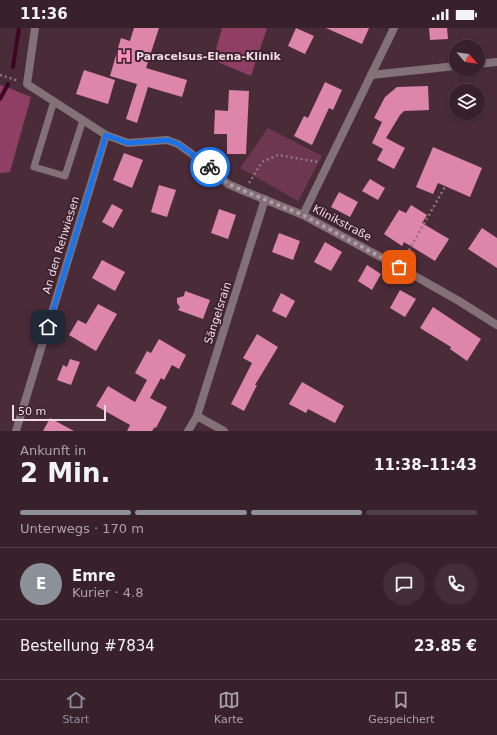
<!DOCTYPE html>
<html lang="de">
<meta charset="utf-8">
<style>
body{margin:0;font-family:"DejaVu Sans",sans-serif;background:#432e37;color:#f1f3f6;height:100vh;display:flex;flex-direction:column;font-size:15px;white-space:nowrap}
*{box-sizing:border-box;margin:0}
p{font-size:13px;color:#aba3a9}
.icon{flex:none;width:22px;height:22px;fill:none;stroke:currentColor;stroke-width:2;stroke-linecap:round;stroke-linejoin:round}
.map{position:relative;height:403px;overflow:hidden}
.details{display:flex;flex-direction:column;background:#38212b;flex:1}
.details>*{flex:none}
.needle{width:26px;rotate:118deg}
.controls{position:absolute;left:449px;top:12px;display:grid;gap:8px}
.controls a{display:grid;place-items:center;width:36px;height:36px;border-radius:50%;background:#38212b;box-shadow:0 2px 6px #0003,0 0 0 1px #523e47;font-size:20px}
.scale{position:absolute;left:12px;bottom:10px;width:94px;box-sizing:border-box;padding-left:4px;border:2px solid #efdbe2;border-top:0;font-size:11px;line-height:14px;white-space:nowrap;color:#efdbe2;-webkit-text-stroke:3px #3f222f;paint-order:stroke}
.pin{position:absolute;display:grid;place-items:center;width:34px;height:34px;color:#fff;margin:-17px;border-radius:8px;box-shadow:0 2px 6px #0006}
.courier{position:absolute;display:grid;place-items:center;width:40px;height:40px;margin:-20px;border:3px solid #1a73e8;border-radius:50%;background:#fff;color:#222;box-shadow:0 1px 5px #0007}
.overview em{font-style:normal;font-weight:800}
.overview div{display:flex;flex-direction:column-reverse}
.overview{display:flex;align-items:center;justify-content:space-between;height:68px;padding:0 20px}
h1{font-size:26px;font-weight:800;line-height:30px}
.bar{display:grid;grid-template-columns:repeat(4,1fr);gap:6px 4px;align-content:center;height:48px;padding:0 20px}
.bar i{height:5px;border-radius:3px;background:#523e47}
.bar .active{background:#8c9099}
.bar p{grid-column:span 4}
.line{display:flex;align-items:center;gap:10px;padding:0 20px;border-top:1px solid #523e47}
.line div{flex:1}
.round{display:grid;place-items:center;flex:none;width:42px;height:42px;border-radius:21px;background:#432e37}
.status{display:flex;justify-content:space-between;align-items:center;height:28px;padding:0 20px;background:#38212b;direction:ltr}
.status svg{height:11px;fill:currentColor}
.menu{display:flex;justify-content:space-around;align-items:center;height:56px;border-top:1px solid #523e47;background:#38212b;font-size:11px;color:#aba3a9}
.menu a{display:grid;justify-items:center;gap:2px}
.menu .active{color:#8c9099}
.map>svg:first-child{display:block}
</style>
<div class="status"><b>11:36</b><svg viewBox="0 0 49 12"><path d="M0 12V9h3v3zM5 12V6h3v6zM10 12V3h3v9zM15 12V0h3v12zM26 1h20v11H26zM47 4h2v5h-2z"/></svg></div>
<div class="map">
<svg width="497" height="403" viewBox="0 0 497 403">
<rect width="100%" height="100%" fill="#4a2c39"/>
<polygon fill="#6d384f" points="268,100 322,128 298,173 240,140"/>
<g fill="#8e3f63">
<polygon points="222,0 267,0 251,48 213,32"/>
<polygon points="0,57 14,62 31,69 10,144 0,145"/>
</g>
<g fill="none" stroke-linecap="round" stroke-linejoin="round">
<g stroke="#3f0524" stroke-width="4">
<polyline points="13,39 19,0"/>
<polyline points="0,71 8,56"/>
</g>
</g>
<g fill="#dd86aa">
<polygon points="134,0 159,0 146,40 187,52 182,69 148,59 137,95 126,91 137,56 110,48 121,10 130,13"/>
<polygon points="296,0 314,8 305,26 288,18"/>
<polygon points="326,0 369,0 362,16"/>
<polygon points="429,0 447,0 448,11 430,12"/>
<polygon points="84,42 115,52 108,76 76,66"/>
<polygon points="325,54 342,62 333,82 329,80 312,117 294,108 304,88 308,90"/>
<polygon points="428,58 429,82 404,83 400,87 386,110 405,120 394,141 377,132 383,121 372,115 382,94 374,90 385,69 397,59"/>
<polygon points="229,62 249,63 246,126 227,126 227,106 214,106 215,82 228,83"/>
<polygon points="433,119 482,140 470,169 438,155 433,166 416,159"/>
<polygon points="124,125 143,132 132,160 113,152"/>
<polygon points="370,151 385,160 378,172 362,163"/>
<polygon points="159,157 176,162 167,189 151,184"/>
<polygon points="339,164 358,174 350,189 331,179"/>
<polygon points="112,176 123,182 113,200 102,194"/>
<polygon points="411,177 427,187 422,195 449,211 435,233 404,214 402,218 384,206 399,182 406,185"/>
<polygon points="219,181 236,187 228,211 211,205"/>
<polygon points="482,200 497,210 497,240 468,221"/>
<polygon points="279,205 300,213 293,232 272,224"/>
<polygon points="325,214 342,224 331,243 314,234"/>
<polygon points="102,232 125,244 115,263 92,250"/>
<polygon points="367,237 381,246 372,262 358,253"/>
<polygon points="400,262 416,271 405,289 390,280"/>
<polygon points="185,263 210,272 203,291 178,282 180,279 177,275 177,270 184,268"/>
<polygon points="281,265 295,273 286,290 272,283"/>
<polygon points="98,276 117,286 96,323 69,307 78,292 86,296"/>
<polygon points="433,279 481,311 467,333 450,321 451,319 420,300"/>
<polygon points="257,306 278,319 255,357 257,357 244,383 231,376 252,335 243,330"/>
<polygon points="159,311 186,327 179,341 172,337 164,352 161,350 150,370 167,379 156,400 155,399 152,403 127,403 130,397 96,378 108,358 135,374 147,352 135,345 147,323 151,325"/>
<polygon points="70,331 80,334 71,357 57,352 63,337 67,339"/>
<polygon points="302,354 344,378 335,395 308,381 306,385 289,376"/>
<polygon points="50,390 74,403 43,403"/>
</g>
<g fill="none" stroke-linecap="round" stroke-linejoin="round">
<g stroke="#8e757f" stroke-width="2.5" stroke-dasharray="2 3" stroke-linecap="butt">
<polyline points="0,47 19,53"/>
<polyline points="249,155 262,134 278,127 318,134"/>
<polyline points="404,231 446,157"/>
</g>
<polyline stroke="#827278" stroke-width="7" points="54,73 34,139 65,148 83,92"/>
<g stroke="#827278" stroke-width="8">
<polyline points="35,0 27,56 106,107 128,115 167,112 178,116 210,139 228,156 244,163 303,187 399,239 459,273 497,297"/>
<polyline points="478,36 497,34"/>
<polyline points="371,47 456,38"/>
<polyline points="303,187 394,0"/>
<polyline points="197,388 224,403"/>
<polyline points="16,403 106,107"/>
<polyline points="188,403 197,388 265,171"/>
</g>
</g>
<g fill="none" stroke-linecap="round" stroke-linejoin="round">
<polyline stroke="#b59ea7" stroke-width="4" stroke-dasharray="0 7.2" points="210,139 228,156 244,163 303,187 399,239"/>
<polyline stroke="#1a73e8" stroke-width="5" points="48,299 106,107 128,115 168,112 178,116 210,139"/>
</g>
<defs>
<symbol id="hospital-bare" viewBox="-9 -9 18 18"><path d="M-5-5h3v3.5h4V-5h3V5h-3V1.5h-4V5h-3Z" fill="#fd8ebe" stroke="#3f222f" stroke-width="2.5" paint-order="stroke"/></symbol>
</defs>
<g fill-rule="evenodd">
<use href="#hospital-bare" x="113" y="17" width="22" height="22"/>
</g>
<g text-anchor="middle" dominant-baseline="central" stroke-width="4" stroke-linejoin="round" paint-order="stroke">
<g font-size="11" font-weight="bold" fill="#efdbe2" stroke="#3f222f" text-anchor="start">
<text x="136" y="28">Paracelsus-Elena-Klinik</text>
</g>
<g font-size="11" fill="#efdbe2" stroke="#3f222f">
<text transform="translate(342 195) rotate(28)">Klinikstraße</text>
<text transform="translate(61 217) rotate(-73)">An den Rehwiesen</text>
<text transform="translate(218 285) rotate(-72)">Sängelsrain</text>
</g>
</g>
</svg>
<div class="controls">
<a><svg class="needle" viewBox="-14 -14 28 28"><path d="M0-13l5 13h-10z" fill="#e53935"/><path d="M0 13l5-13h-10z" fill="#aba3a9"/></svg></a>
<a><svg class="icon" aria-label="layers" viewBox="0 0 24 24"><path d="M12 4l9 5-9 5-9-5zM3 14l9 5 9-5"/></svg></a>
</div>
<div class="scale">50 m</div>
<div class="pin" style="left:399px;top:239px;background:#ea580c"><svg class="icon" aria-label="bag" viewBox="0 0 24 24"><path d="M5 8h14l-1 12H6zM9 8a3 3 0 0 1 6 0"/></svg></div>
<div class="pin" style="left:48px;top:299px;background:#1f2937"><svg class="icon" aria-label="home" viewBox="0 0 24 24"><path d="M3 11l9-7 9 7M6 9v11h12V9"/></svg></div>
<div class="courier" style="left:210px;top:139px"><svg class="icon" aria-label="bike" viewBox="0 0 24 24"><circle cx="6" cy="16" r="4"/><circle cx="18" cy="16" r="4"/><path d="M6 16l4-8h5l3 8M10 8l3 8H6M13 5h3"/></svg></div>
</div>
<section class="details">
<div class="overview"><div><h1>2 Min.</h1><p>Ankunft in</p></div><em>11:38–11:43</em></div>
<div class="bar"><i class="active"></i><i class="active"></i><i class="active"></i><i></i><p>Unterwegs · 170 m</p></div>
<div class="line" style="height:72px"><b class="round" style="background:#8c9099;color:#fff">E</b><div><b>Emre</b><p>Kurier · 4.8</p></div><a class="round"><svg class="icon" aria-label="chat" viewBox="0 0 24 24"><path d="M4 5h16v11H9l-5 4z"/></svg></a><a class="round"><svg class="icon" aria-label="phone" viewBox="0 0 24 24"><path d="M5 4h4l2 5-3 2q2 4 5 5l2-3 5 2v4C11 20 4 13 5 4z"/></svg></a></div>
<div class="line" style="height:52px"><div>Bestellung #7834</div><b>23.85 €</b></div>
</section>
<nav class="menu">
<a class="active"><svg class="icon" aria-label="home" viewBox="0 0 24 24"><path d="M3 11l9-7 9 7M6 9v11h12V9"/></svg>Start</a>
<a><svg class="icon" aria-label="map" viewBox="0 0 24 24"><path d="M3 6l6-2 6 2 6-2v14l-6 2-6-2-6 2zM9 4v14M15 6v14"/></svg>Karte</a>
<a><svg class="icon" aria-label="saved" viewBox="0 0 24 24"><path d="M7 4h10v16l-5-4-5 4z"/></svg>Gespeichert</a>
</nav>
